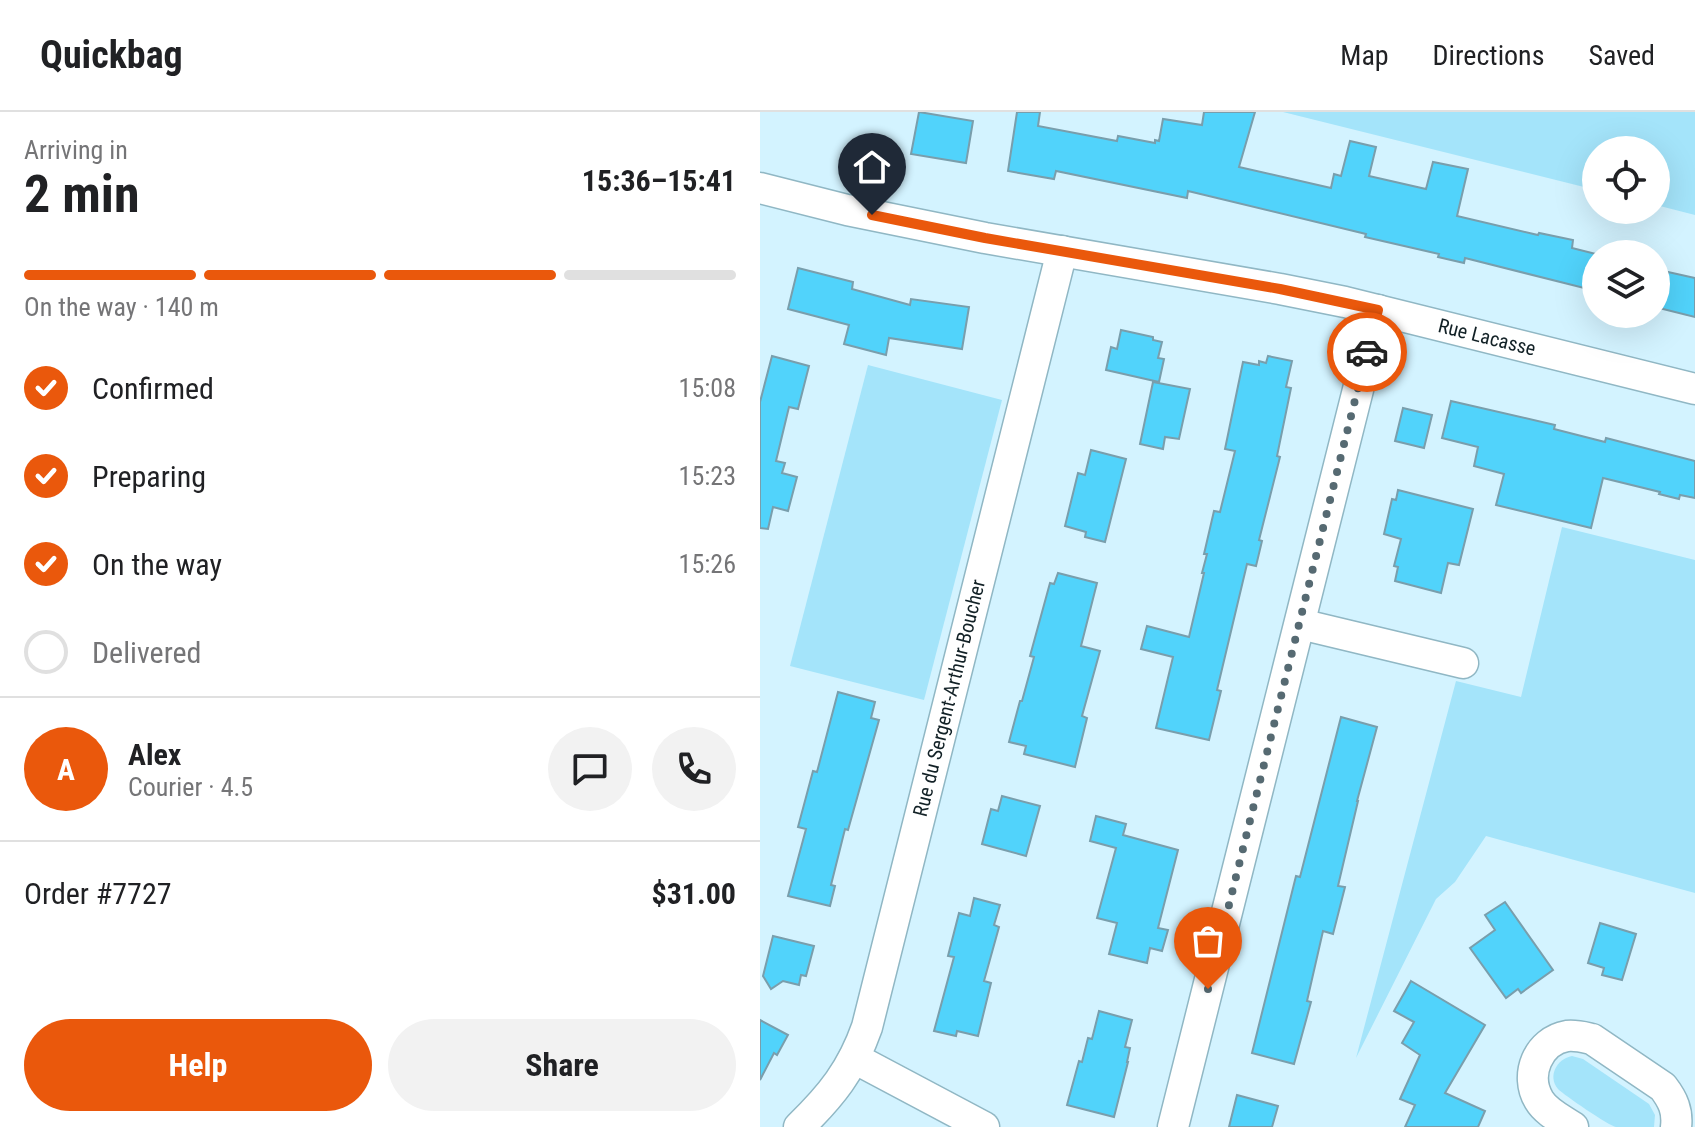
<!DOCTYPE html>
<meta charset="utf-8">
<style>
body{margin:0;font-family:"Roboto Condensed",sans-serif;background:#f2f2f2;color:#202124;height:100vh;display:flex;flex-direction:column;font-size:30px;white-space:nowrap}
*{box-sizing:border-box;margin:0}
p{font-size:26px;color:#757577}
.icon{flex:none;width:44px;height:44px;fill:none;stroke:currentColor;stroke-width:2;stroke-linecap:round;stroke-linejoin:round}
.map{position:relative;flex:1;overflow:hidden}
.side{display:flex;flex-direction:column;background:#fff;width:760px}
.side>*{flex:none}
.fabs{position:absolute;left:822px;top:24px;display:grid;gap:16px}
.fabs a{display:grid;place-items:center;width:88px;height:88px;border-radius:50%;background:#fff;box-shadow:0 8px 32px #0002;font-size:40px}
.pin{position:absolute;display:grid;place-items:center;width:68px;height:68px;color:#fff;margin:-82px -34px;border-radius:50% 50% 50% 0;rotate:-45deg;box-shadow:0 0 8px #0007}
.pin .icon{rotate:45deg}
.courier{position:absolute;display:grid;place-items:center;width:80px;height:80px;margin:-40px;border:6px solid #ea580c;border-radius:50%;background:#fff;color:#222;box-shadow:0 2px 10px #0007}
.overview em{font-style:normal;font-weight:700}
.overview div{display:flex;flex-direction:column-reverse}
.overview{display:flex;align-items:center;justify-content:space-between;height:136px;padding:0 24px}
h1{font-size:52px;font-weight:700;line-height:60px}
.bar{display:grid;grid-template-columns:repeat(4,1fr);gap:12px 8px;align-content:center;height:96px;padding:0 24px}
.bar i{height:10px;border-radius:6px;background:#e0e0e0}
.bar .selected{background:#ea580c}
.bar p{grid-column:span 4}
.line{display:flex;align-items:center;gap:20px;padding:0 24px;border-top:2px solid #e0e0e0}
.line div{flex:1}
.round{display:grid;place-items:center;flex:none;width:84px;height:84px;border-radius:42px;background:#f2f2f2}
ol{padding:0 24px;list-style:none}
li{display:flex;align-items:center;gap:24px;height:88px}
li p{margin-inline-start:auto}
li .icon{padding:8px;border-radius:50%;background:#ea580c;color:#fff;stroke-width:4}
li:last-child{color:#757577}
li i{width:44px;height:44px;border:4px solid #e0e0e0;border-radius:50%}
.button{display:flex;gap:16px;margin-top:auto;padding:16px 24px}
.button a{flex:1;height:92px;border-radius:48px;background:#ea580c;color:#fff;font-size:32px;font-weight:700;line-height:92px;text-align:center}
.button a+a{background:#f2f2f2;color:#202124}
header{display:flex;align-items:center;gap:48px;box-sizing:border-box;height:112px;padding:0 40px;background:#fff;border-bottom:2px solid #e0e0e0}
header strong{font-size:38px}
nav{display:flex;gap:44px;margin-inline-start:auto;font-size:28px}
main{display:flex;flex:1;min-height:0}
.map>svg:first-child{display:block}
</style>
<header>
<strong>Quickbag</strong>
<nav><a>Map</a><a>Directions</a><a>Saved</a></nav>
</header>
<main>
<section class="side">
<div class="overview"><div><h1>2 min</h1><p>Arriving in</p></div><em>15:36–15:41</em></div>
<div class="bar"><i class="selected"></i><i class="selected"></i><i class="selected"></i><i></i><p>On the way · 140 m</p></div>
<ol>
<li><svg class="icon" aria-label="check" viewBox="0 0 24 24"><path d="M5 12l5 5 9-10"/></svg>Confirmed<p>15:08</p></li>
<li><svg class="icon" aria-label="check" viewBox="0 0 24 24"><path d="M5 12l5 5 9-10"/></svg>Preparing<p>15:23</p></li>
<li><svg class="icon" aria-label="check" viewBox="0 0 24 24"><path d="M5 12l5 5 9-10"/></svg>On the way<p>15:26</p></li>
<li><i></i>Delivered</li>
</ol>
<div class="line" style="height:144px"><b class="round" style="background:#ea580c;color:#fff">A</b><div><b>Alex</b><p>Courier · 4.5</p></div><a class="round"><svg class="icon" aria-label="chat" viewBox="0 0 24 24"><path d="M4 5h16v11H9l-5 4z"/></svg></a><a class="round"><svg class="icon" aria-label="phone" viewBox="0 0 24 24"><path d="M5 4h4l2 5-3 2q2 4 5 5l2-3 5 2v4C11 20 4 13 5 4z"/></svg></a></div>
<div class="line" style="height:104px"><div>Order #7727</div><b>$31.00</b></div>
<div class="button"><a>Help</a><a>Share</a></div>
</section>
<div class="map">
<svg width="935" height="1015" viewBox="0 0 935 1015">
<rect width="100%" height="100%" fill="#d3f3ff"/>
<g fill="#a4e4fa">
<polygon points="523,0 935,0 935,103 896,93 896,38 836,38 836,78"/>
<polygon points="108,253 242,288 164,588 30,554"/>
<polygon points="802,415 935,448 935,781 726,724 695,770 676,787 596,946 696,569 761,585"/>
<path d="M812,944L823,947L889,992L895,1003L894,1015C882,1015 868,1015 856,1015C849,1014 804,983 798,977C787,964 797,947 812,944Z"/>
</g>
<g fill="#51d3fb" stroke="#799eac" stroke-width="2">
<polygon points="159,0 213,9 206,51 151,42"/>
<polygon points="257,0 280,0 278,14 357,29 358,24 395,31 395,28 399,29 403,7 442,13 444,0 495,0 479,55 571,76 574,62 581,64 590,29 616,35 609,64 666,77 673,50 708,57 697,104 778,123 779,121 813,128 812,136 836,142 836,179 705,146 704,151 678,145 679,142 605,125 606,122 428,79 427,86 296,59 294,67 248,59"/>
<polygon points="38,156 93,170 92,177 150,193 151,187 209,195 202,237 129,226 126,243 84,232 89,213 28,197"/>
<polygon points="908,160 935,166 935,205 899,196"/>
<polygon points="361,218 393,225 393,228 402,230 398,246 404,247 399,270 346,258 351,235 357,237"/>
<polygon points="12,244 49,254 38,297 29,295 16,349 25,351 22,361 37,365 28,399 13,395 8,417 0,416 0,290"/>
<polygon points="508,244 532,249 526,275 531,276 517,344 520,345 499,428 502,429 496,454 487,452 457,578 461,579 449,628 396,616 413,545 381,537 387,514 429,525 444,461 442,461 447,442 444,442 454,399 460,400 475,339 465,337 483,250 499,253 499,249 506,251"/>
<polygon points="393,270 430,277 419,327 405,325 403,337 380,332"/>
<polygon points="691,289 795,313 794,317 845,330 846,326 935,349 935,386 920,383 919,387 899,382 900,380 843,366 831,416 736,393 744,362 714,354 718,335 682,326"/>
<polygon points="643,296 672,303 664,336 635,329"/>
<polygon points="331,338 366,347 345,430 325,425 326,420 305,414 318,361 325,363"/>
<polygon points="638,378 713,397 699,453 688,451 681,481 635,469 638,455 634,454 641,427 624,422 632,387 636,388"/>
<polygon points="298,461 337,471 321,534 340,539 322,604 327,606 315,655 264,642 266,634 249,630 260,589 262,589 274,545 270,544 290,471 294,472"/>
<polygon points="78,580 115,590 111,606 119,608 88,718 85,717 71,773 75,774 70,794 28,784 46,717 38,715 53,659 57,660"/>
<polygon points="581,605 617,615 597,689 598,689 578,774 585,775 573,822 563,819 547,889 551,890 534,952 492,941 536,764 540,765"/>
<polygon points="242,684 280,694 266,744 222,732 231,697 238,699"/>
<polygon points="336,704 366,712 363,723 418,738 398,816 408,818 402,839 390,836 387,851 349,842 357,811 337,806 356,736 330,729"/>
<polygon points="214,786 240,793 234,813 239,815 224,869 231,871 218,924 197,919 196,924 174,919 194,845 188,844 199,801 210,804"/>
<polygon points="745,790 793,858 761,881 758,877 746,886 710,836 735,818 725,803"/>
<polygon points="840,811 876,822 862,868 842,863 844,856 828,851"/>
<polygon points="13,824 54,834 46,864 41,863 39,873 23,869 11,877 3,864"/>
<polygon points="651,869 725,913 685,981 725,999 718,1015 645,1015 655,993 640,987 660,943 642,931 654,910 634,899"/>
<polygon points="339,899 372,908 365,935 370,936 367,950 368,950 354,1005 307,993 319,949 322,950 328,926 332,927"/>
<polygon points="0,908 28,923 17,943 14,941 0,968"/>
<polygon points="477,983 518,994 512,1015 469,1015"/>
</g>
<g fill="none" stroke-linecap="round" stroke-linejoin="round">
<defs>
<g id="minor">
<polyline points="0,76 87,98 225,126 520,177 585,190 935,277"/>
<polyline points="540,512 703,551"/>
<polyline points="94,946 224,1015"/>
<path d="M39,1015C71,984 92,958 107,915L302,139"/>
<polyline points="413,1015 618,198"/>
<path d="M813,1015C801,1007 786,1000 779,988C764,963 778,929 807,924C816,923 823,925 832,927L903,975C913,988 918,999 916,1015"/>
</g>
</defs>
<use href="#minor" stroke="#90b7c4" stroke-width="33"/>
<use href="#minor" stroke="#fff" stroke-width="30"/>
</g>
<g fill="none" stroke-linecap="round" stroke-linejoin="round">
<polyline stroke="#566a72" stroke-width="8" stroke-dasharray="0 14.4" points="448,877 607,240"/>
<polyline stroke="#ea580c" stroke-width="10" points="112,103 225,126 520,177 618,198 607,240"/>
</g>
<g text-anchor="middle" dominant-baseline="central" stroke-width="6" stroke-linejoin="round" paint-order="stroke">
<g font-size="20" fill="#122126" stroke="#fff">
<text transform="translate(727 225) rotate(14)">Rue Lacasse</text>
<text transform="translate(189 586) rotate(-76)">Rue du Sergent-Arthur-Boucher</text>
</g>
</g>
</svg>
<div class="fabs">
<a><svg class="icon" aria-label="locate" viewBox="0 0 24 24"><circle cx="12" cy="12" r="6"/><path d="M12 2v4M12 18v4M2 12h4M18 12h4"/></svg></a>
<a><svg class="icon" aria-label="layers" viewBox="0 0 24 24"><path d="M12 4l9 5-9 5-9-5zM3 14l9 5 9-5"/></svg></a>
</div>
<div class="pin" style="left:448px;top:877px;background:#ea580c"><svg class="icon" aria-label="bag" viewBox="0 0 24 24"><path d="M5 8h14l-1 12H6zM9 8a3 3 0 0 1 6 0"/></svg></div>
<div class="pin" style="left:112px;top:103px;background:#1f2937"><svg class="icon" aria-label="home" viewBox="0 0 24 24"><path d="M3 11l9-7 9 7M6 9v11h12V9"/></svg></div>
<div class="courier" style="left:607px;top:240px"><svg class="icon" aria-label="car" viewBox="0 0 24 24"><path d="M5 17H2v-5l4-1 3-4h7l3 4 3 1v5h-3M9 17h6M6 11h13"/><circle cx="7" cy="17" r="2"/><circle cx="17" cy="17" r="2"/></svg></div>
</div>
</main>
